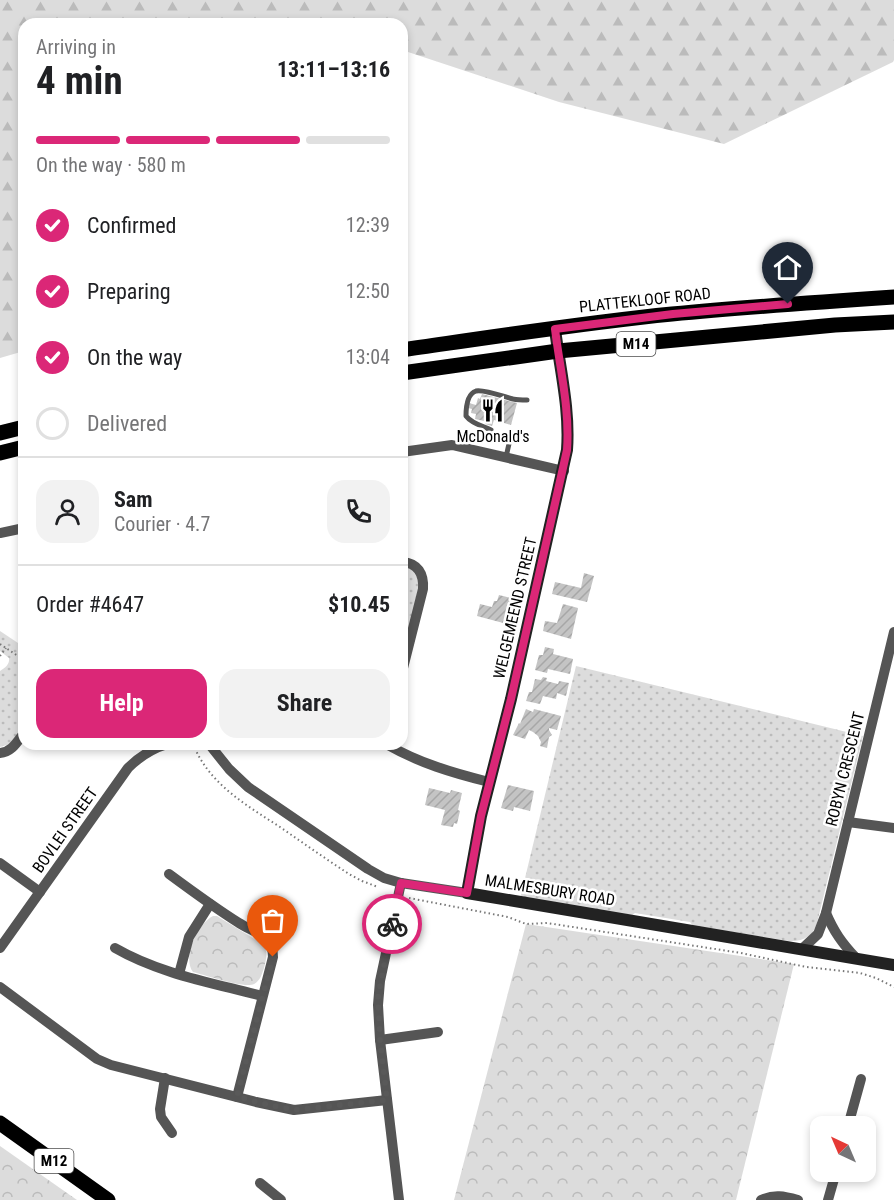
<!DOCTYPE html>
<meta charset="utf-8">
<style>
body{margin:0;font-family:"Roboto Condensed",sans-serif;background:#f2f2f2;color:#202124;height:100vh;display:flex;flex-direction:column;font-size:22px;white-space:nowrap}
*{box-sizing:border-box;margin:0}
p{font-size:20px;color:#757577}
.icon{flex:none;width:33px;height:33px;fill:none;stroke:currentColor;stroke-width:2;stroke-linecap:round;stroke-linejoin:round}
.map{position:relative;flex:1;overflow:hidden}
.side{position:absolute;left:18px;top:18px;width:390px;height:732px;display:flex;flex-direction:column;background:#fff;border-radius:18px;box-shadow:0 3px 9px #0003}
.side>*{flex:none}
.needle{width:39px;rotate:316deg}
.fabs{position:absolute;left:810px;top:1116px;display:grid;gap:12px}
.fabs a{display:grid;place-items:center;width:66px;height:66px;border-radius:12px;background:#fff;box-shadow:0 3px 9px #0003;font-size:30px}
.pin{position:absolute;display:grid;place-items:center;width:51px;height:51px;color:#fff;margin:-62px -26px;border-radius:50% 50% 50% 0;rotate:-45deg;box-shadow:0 0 6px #0007}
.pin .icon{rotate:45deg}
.courier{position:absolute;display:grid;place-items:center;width:60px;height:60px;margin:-30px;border:4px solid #db2777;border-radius:50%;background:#fff;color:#222;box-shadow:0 2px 8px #0007}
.head em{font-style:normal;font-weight:700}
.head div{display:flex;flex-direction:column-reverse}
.head{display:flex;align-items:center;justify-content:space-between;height:102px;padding:0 18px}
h1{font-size:39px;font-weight:700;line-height:45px}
.bar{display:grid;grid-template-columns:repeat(4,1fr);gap:9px 6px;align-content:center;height:72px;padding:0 18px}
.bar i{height:8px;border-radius:4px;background:#e0e0e0}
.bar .selected{background:#db2777}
.bar p{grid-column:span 4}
.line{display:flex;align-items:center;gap:15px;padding:0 18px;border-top:2px solid #e0e0e0}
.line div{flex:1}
.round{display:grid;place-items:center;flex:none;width:63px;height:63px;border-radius:18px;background:#f2f2f2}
ol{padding:0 18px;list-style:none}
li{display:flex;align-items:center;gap:18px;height:66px}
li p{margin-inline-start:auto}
li .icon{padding:6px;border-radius:50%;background:#db2777;color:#fff;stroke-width:4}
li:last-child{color:#757577}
li i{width:33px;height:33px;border:3px solid #e0e0e0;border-radius:50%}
.cta{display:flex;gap:12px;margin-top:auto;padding:12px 18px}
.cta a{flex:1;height:69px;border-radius:18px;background:#db2777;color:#fff;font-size:24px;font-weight:700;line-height:69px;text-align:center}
.cta a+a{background:#f2f2f2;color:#202124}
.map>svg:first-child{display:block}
</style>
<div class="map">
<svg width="894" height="1200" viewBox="0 0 894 1200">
<defs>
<pattern id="grass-dots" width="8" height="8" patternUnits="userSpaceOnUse" patternTransform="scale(1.5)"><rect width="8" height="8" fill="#dcdcdc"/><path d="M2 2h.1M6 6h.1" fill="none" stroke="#bbb" stroke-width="1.8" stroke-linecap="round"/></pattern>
<pattern id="forest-firs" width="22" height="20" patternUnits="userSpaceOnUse" patternTransform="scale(1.5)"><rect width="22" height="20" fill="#dcdcdc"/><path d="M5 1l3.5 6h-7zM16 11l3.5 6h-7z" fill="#bbb"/></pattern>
<pattern id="park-crowns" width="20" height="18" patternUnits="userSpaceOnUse" patternTransform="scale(1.5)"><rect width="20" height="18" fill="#dcdcdc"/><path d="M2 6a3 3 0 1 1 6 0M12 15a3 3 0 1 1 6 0" fill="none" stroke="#bbb"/></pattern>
<pattern id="building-hatch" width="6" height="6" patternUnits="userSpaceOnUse" patternTransform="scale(1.5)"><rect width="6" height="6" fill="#c4c4c4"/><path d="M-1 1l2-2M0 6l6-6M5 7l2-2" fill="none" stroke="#a7a7a7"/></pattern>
</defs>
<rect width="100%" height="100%" fill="#fff"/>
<g fill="url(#grass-dots)">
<polygon points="406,566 414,571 420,582 402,658 402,567"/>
<path d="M0,631L24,647V725L10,744L0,747V671C5,668 10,664 9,658L0,651Z"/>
<path d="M576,666L863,736L817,923C813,936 803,942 789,941L693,926L690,922L635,913L631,916L520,899Z"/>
</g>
<polygon fill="url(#forest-firs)" points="0,0 894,0 894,60 893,62 724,144 559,102 402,50 402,24 24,24 24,351 0,358"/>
<g fill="url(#park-crowns)">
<path d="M213,916H217L264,945C268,953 266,960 264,968C262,974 260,981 254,984C245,989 205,975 193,972C182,958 197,924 213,916Z"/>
<polygon points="526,924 794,964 736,1200 454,1200"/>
<polygon points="0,1146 77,1200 0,1200"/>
</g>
<g fill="url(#building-hatch)">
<polygon points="482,394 517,403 511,425 494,420 492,426 485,424 487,418 485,417 484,421 475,419 476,414 471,413 472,409 468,408 469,403 476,405 478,398 480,399"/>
<polygon points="584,573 594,576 587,602 552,594 555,582 581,588"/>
<polygon points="499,595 511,598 507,614 509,614 507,624 477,616 480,604 492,607 494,601 497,601"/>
<polygon points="563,604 578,608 571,639 543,631 545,621 557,623"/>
<polygon points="545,647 554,649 553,654 573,659 570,674 548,669 547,673 535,670 539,655 543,655"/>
<polygon points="543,677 547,678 546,681 558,684 559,681 569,683 566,696 557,693 556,699 543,696 540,704 526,701 529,692 532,692 535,679 541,680"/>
<polygon points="526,709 533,712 534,709 561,716 557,730 549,728 549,730 552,735 549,737 547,748 540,746 541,742 538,736 533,732 529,730 525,739 513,735 519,723 520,724"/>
<polygon points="508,785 534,791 530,811 514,807 513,811 501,808"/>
<polygon points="429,788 450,793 451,790 462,793 458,810 460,811 457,824 454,823 453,827 441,825 445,810 425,805"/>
</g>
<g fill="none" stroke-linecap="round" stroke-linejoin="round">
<g stroke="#777" stroke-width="2" stroke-dasharray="1.5 3" stroke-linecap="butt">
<polyline points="0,644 24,660"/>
<polyline points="0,656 6,648"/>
<path d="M193,744C209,784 246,805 280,827C303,843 326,859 349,874L362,881L378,887"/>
<polyline points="409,898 508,917 526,924 547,923 741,953 806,967 860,973 876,978 894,987"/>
</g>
<g stroke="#555" stroke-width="5">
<path d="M491,430C483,426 472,424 466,416C466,409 467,394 476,391C483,389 505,397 513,399C518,400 522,400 527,400"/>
<polyline points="506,457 511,435"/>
</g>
<g stroke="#555" stroke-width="10">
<polyline points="402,452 452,445 564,471"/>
<polyline points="0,533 24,528"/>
<path d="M402,562C418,563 424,574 423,589L402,672"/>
<polyline points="209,744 229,769 248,787 368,869 384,878 401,883 467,893"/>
<path d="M386,744C419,763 453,773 489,782"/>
<path d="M0,753C12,752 17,742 24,733"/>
<polyline points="848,822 894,828"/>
<polyline points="0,863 40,892"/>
<path d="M169,874C192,891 215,908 239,923C248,929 260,932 267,940C272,945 273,950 273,957L237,1097"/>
<path d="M826,913C834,932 842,943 856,958"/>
<path d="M0,948L128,768C139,757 151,749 167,744"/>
<path d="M115,948C160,974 213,983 262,996"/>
<polyline points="802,949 818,934 826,913 894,632"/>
<polyline points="179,974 189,937 210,904"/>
<polyline points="0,987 97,1059 111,1065 256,1102 294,1110 387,1100"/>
<polyline points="380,1040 438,1032"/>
<polyline points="165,1078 160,1109 161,1117 172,1133"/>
<polyline points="848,1126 861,1079"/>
<polyline points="260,1183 281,1200"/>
<polyline points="399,1200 380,1040 378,1005 380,981 401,883"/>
<path d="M761,1200C774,1194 784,1196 798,1200"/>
<polyline points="828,1200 836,1172"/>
</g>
<path stroke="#222" stroke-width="12" d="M555,329C560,370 570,409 567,450L511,699L481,816L467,893L894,965"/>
<g stroke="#000" stroke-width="15">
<path d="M402,350C492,337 582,323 672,314C746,307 820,302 894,297"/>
<polyline points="402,373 558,351 835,325 894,322"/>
<polyline points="0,433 24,427"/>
<polyline points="0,453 24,447"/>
<polyline points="0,1123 108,1200"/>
</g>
</g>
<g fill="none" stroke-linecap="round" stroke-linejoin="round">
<polyline stroke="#595959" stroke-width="6" stroke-dasharray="0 10.8" points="273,957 237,1096 256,1102 294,1110 387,1100 380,1040 378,997 392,924"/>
<path stroke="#db2777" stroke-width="8" d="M392,924L401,883L467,893L481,816L511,699L567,450C570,409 560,370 555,329L673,314L788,304"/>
</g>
<defs>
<symbol id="restaurant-bare" viewBox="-9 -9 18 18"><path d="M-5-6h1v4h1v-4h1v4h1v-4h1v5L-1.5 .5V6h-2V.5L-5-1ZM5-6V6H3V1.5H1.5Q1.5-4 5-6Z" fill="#000" stroke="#fff" stroke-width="2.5" paint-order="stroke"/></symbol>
</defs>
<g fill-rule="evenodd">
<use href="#restaurant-bare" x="476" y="394" width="33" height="33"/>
</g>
<g text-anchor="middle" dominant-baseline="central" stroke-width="5" stroke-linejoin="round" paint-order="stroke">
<g fill="#fff" stroke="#4c4c4c" stroke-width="1.5">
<rect x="616.5" y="332" width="39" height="24" rx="4.5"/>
<rect x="34.5" y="1149" width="39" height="24" rx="4.5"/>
</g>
<g font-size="15" font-weight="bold" fill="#000">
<text x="636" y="344">M14</text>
<text x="54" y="1161">M12</text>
</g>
<g font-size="16" fill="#000" stroke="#fff">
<text transform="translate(645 300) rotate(-6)">PLATTEKLOOF ROAD</text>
<text transform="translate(515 608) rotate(-77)">WELGEMEEND STREET</text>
<text transform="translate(845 769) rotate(-76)">ROBYN CRESCENT</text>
<text transform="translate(65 830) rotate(-55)">BOVLEI STREET</text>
<text transform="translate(550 890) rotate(9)">MALMESBURY ROAD</text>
</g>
<g font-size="16" fill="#000" stroke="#fff">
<text x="493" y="436">McDonald's</text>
</g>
</g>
</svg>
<div class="fabs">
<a><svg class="needle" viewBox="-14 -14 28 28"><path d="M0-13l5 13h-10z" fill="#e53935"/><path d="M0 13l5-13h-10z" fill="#757577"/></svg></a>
</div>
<div class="pin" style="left:273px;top:957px;background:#ea580c"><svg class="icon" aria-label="bag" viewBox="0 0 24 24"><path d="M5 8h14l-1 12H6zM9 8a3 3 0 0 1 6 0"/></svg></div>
<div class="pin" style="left:788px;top:304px;background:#1f2937"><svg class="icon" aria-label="home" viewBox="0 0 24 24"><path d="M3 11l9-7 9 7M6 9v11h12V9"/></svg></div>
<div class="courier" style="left:392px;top:924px"><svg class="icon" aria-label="bike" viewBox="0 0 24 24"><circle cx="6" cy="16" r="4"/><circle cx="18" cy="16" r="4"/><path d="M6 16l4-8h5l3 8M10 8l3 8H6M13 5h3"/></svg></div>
<section class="side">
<div class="head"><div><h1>4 min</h1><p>Arriving in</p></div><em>13:11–13:16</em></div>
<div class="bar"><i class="selected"></i><i class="selected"></i><i class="selected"></i><i></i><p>On the way · 580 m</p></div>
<ol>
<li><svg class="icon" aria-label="check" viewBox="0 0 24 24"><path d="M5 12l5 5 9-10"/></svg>Confirmed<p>12:39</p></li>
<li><svg class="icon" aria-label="check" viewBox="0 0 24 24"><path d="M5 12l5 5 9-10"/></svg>Preparing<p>12:50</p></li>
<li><svg class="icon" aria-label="check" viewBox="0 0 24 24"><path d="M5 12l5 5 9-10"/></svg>On the way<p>13:04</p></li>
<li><i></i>Delivered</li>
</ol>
<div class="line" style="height:108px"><a class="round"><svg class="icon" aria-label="person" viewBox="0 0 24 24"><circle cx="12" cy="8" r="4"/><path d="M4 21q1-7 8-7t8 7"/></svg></a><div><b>Sam</b><p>Courier · 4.7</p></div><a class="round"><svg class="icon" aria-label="phone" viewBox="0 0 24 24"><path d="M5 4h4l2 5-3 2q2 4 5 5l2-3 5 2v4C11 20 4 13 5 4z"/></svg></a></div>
<div class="line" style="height:78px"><div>Order #4647</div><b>$10.45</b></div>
<div class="cta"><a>Help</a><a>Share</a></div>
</section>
</div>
